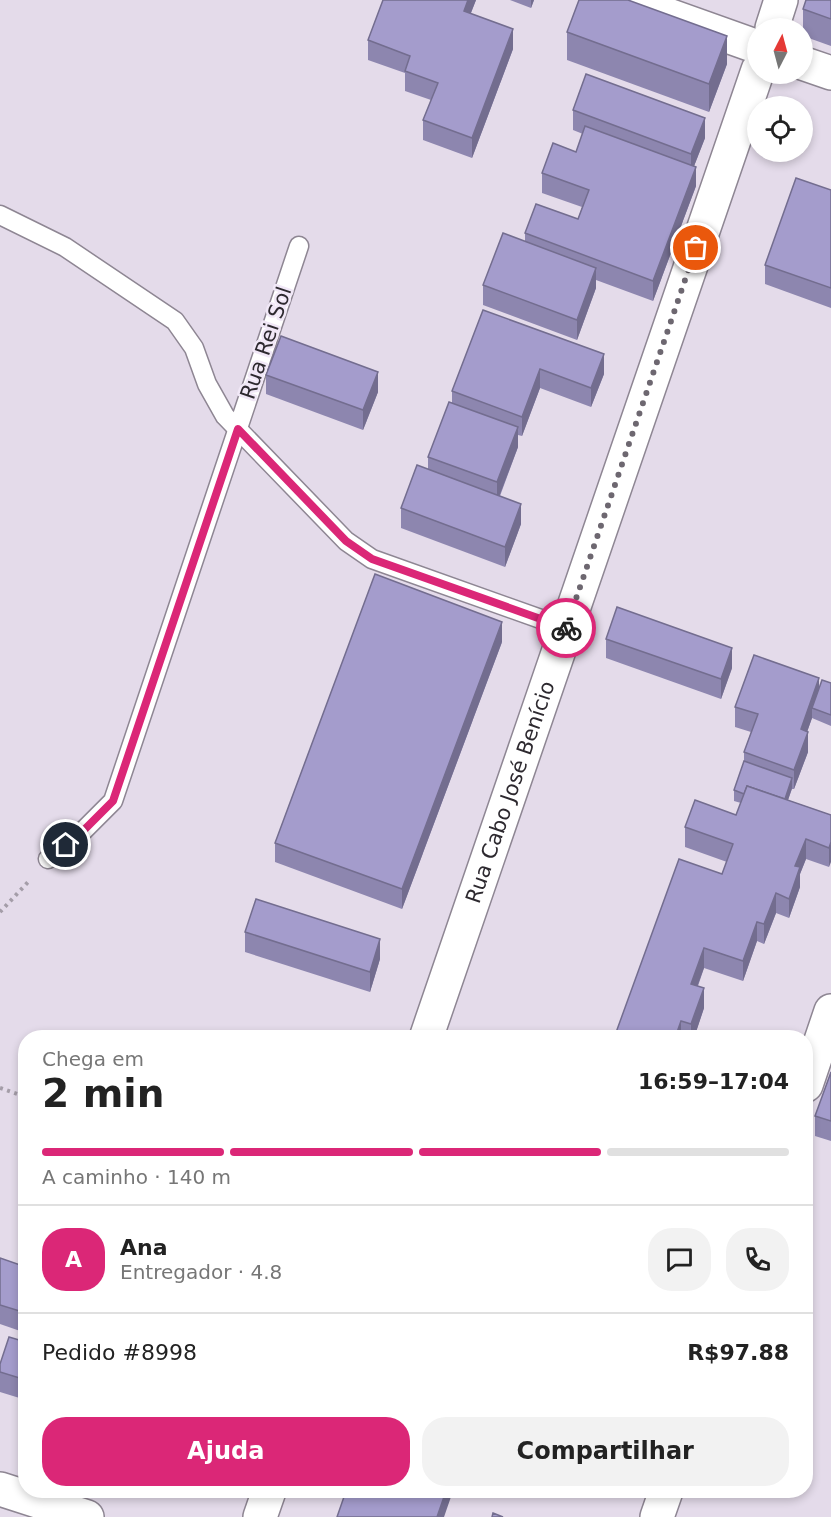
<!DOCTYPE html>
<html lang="pt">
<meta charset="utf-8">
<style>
body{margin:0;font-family:"DejaVu Sans",sans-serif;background:#f2f2f2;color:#222;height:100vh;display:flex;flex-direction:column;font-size:22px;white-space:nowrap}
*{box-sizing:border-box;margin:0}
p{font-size:20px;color:#767676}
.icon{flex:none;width:33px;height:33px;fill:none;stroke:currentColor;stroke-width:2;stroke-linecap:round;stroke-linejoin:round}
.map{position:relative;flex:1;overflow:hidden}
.sheet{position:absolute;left:18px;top:1030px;width:795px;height:468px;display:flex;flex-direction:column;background:#fff;border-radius:24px;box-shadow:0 3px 9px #0003}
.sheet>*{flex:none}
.needle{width:39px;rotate:6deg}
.controls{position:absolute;left:747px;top:18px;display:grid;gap:12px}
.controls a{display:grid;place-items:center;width:66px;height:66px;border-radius:50%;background:#fff;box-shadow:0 3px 9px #0003;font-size:30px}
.pin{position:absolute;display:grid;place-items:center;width:51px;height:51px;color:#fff;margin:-26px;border:3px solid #fff;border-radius:50%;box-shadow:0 2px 6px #0007}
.courier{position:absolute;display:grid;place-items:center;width:60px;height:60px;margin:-30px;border:4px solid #db2777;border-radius:50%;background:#fff;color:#222;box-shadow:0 2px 8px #0007}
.summary em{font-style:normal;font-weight:700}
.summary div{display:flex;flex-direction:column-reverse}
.summary{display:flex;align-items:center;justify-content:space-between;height:102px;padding:0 24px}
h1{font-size:39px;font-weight:700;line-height:45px}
.bar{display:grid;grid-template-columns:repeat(4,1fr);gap:9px 6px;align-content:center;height:72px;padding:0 24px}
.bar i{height:8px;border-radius:4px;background:#e0e0e0}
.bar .current{background:#db2777}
.bar p{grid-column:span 4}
.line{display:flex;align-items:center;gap:15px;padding:0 24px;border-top:2px solid #e0e0e0}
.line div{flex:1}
.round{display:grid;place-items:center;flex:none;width:63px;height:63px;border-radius:24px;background:#f2f2f2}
.cta{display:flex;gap:12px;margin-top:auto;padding:12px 24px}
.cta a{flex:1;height:69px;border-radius:24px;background:#db2777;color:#fff;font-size:24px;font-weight:700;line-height:69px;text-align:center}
.cta a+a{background:#f2f2f2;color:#222}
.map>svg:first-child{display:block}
</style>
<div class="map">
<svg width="831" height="1517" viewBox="0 0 831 1517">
<rect width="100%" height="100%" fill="#e4dbea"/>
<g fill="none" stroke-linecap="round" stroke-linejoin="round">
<defs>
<g id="lane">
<polyline points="0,215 65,247 175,321 194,348 207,384 225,416 346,541 372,559 566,628"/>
<polyline points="48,859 84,830 113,801 299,246"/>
</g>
<g id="street">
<polyline points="626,0 758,47"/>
<polyline points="772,28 781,0"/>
<polyline points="802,63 831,73"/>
<path id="s1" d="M426,1038L758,70"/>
<polyline points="806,1085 831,1011"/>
<polyline points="0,1489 87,1517"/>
<polyline points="260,1517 269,1491"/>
<polyline points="657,1517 666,1491"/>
</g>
</defs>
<use href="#lane" stroke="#8e8693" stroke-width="21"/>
<use href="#street" stroke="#8e8693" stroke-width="36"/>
<g stroke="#a49da8" stroke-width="4" stroke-dasharray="3 4.5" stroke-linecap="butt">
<polyline points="0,912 30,880"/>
<polyline points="0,1088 26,1097"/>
</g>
<use href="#lane" stroke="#fff" stroke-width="18"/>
<use href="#street" stroke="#fff" stroke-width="33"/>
</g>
<g fill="#8d86af">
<polygon points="383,0 476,0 471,13 513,49 472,158 423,140 423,120 431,100 405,91 405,73 368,60 368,40"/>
<polygon points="510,0 534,0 531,8"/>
<polygon points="831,0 831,46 803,36 803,9"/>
<polygon points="567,32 727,64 709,112 567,60"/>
<polygon points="573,110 705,138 694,166 696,186 653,301 596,280 596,288 577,340 483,305 483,285 525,241 525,233 578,219 582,207 542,193 542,173 576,152 583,134 573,130"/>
<polygon points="831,190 831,308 765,284 765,265"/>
<polygon points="483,310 604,374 591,407 540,388 522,436 518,435 518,447 500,496 521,524 505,567 401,528 401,508 428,470 428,457 452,404 452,391"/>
<polygon points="266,375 378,392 363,430 266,394"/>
<polygon points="606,639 732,668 721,699 606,658"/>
<polygon points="502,642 402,909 275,862 275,843"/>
<polygon points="831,683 831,726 812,718 807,732 808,752 794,789 792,789 788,800 831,815 829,867 806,859 800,874 800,887 789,918 776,913 764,944 757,941 743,981 704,968 698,986 704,1008 694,1038 614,1038 722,874 727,862 685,847 685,827 736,815 741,803 734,801 734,790 744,761 744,752 751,732 735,727 735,707 819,688"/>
<polygon points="245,932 380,959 370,992 245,952"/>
<polygon points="831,1072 831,1141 815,1136 815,1116"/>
<polygon points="0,1258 26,1267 26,1333 0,1324"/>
<polygon points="26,1342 26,1400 0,1392 0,1364"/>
<polygon points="570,1491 592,1491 589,1498"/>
</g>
<g fill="#736d8f">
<polygon points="468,0 476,0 464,30 464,11"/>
<polygon points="531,0 534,0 531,8"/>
<polygon points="513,29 513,49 472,158 472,138"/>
<polygon points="727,36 727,64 709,112 709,84"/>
<polygon points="705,118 705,138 691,174 691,154"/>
<polygon points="696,167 696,186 653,301 653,281"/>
<polygon points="596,268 596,288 577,340 577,320"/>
<polygon points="604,354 604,374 591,407 591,388"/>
<polygon points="540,369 540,388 522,436 522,417"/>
<polygon points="378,372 378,392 363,430 363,410"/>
<polygon points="518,427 518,447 497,502 497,482"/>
<polygon points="521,504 521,524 505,567 505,547"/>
<polygon points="502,622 502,642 402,909 402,889"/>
<polygon points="732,648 732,668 721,699 721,679"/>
<polygon points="819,678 819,698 812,708 812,718 801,749 801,729"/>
<polygon points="808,732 808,752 794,789 794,770"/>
<polygon points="792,778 792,788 782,818 782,807"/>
<polygon points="806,839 806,859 800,874 800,887 789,918 789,899 795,866"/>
<polygon points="831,842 831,862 829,867 829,848"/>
<polygon points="776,893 776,913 764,944 764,924"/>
<polygon points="757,922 757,941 743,981 743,961"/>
<polygon points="380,939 380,959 370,992 370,972"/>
<polygon points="704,948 704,968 691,1003 691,984"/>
<polygon points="704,988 704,1008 694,1038 691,1038 691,1024"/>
<polygon points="681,1021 681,1038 675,1038"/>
<polygon points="446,1491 453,1491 444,1517 437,1517"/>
</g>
<g fill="#a49ccc" stroke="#736d8f" stroke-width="1.5">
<polygon points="383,0 468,0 464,11 513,29 472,138 423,120 438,83 405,71 410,56 368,40"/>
<polygon points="579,0 628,0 727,36 709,84 567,32"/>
<polygon points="806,0 831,0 831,19 803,9"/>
<polygon points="586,74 705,118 691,154 573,110"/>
<polygon points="585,126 696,167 653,281 525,233 536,204 578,219 589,190 542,173 553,143 576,152"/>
<polygon points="796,178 831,190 831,288 765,265"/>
<polygon points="503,233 596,268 577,320 483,285"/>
<polygon points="483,310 604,354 591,388 540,369 522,417 452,391"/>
<polygon points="281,336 378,372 363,410 266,375"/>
<polygon points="449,402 518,427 497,482 428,457"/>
<polygon points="417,465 521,504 505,547 401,508"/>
<polygon points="375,574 502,622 402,889 275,843"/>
<polygon points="617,607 732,648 721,679 606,639"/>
<polygon points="754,655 819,678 801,729 808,732 794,770 744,752 758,714 735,707"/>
<polygon points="822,680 831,683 831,715 812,708"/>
<polygon points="744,761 792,778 785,799 747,786 744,794 734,790"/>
<polygon points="747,786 831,815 831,842 829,848 806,839 795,866 800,867 789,899 776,893 764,924 757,922 743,961 704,948 691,984 704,988 691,1024 681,1021 675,1038 614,1038 679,859 722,874 733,844 685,827 695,800 736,815"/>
<polygon points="256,899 380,939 370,972 245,932"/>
<polygon points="831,1072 831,1121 815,1116"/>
<polygon points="0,1258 26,1267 26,1313 0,1305"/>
<polygon points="9,1337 26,1342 26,1380 0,1372 0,1364"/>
<polygon points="346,1491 446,1491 437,1517 337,1517"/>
<polygon points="493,1513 503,1517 492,1517"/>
</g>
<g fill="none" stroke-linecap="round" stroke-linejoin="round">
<polyline stroke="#6d6770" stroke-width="6" stroke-dasharray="0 10.8" points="566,628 696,248"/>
<polyline stroke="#db2777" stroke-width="8" points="66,845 84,830 113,801 238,429 346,541 372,559 566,628"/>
</g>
<g text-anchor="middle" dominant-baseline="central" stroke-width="5" stroke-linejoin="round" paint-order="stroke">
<g font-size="21" fill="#2d292f" stroke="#f1e8f7">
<text transform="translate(266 343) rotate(-71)">Rua Rei Sol</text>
<text stroke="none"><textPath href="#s1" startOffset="260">Rua Cabo José Benício</textPath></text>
</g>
</g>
</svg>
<div class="controls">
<a><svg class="needle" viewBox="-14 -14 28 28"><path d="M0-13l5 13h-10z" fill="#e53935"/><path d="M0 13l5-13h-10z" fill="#767676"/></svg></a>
<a><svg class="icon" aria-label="locate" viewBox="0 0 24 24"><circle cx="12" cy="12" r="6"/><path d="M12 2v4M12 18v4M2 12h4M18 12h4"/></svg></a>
</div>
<div class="pin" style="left:696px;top:248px;background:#ea580c"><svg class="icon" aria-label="bag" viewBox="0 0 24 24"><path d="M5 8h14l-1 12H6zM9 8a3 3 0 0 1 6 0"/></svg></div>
<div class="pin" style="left:66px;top:845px;background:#1f2937"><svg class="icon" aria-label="home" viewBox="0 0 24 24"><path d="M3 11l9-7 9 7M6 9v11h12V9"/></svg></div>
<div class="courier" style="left:566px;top:628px"><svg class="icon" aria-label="bike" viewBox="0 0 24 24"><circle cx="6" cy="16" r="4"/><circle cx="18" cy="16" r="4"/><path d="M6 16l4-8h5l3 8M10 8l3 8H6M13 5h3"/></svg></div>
<section class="sheet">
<div class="summary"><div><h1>2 min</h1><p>Chega em</p></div><em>16:59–17:04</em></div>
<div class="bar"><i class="current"></i><i class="current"></i><i class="current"></i><i></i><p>A caminho · 140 m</p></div>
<div class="line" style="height:108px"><b class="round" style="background:#db2777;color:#fff">A</b><div><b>Ana</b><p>Entregador · 4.8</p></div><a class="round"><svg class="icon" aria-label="chat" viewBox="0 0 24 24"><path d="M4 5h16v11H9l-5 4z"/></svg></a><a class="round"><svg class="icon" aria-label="phone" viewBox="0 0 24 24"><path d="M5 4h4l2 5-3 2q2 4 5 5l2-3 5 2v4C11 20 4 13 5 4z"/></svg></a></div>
<div class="line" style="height:78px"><div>Pedido #8998</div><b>R$97.88</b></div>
<div class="cta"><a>Ajuda</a><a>Compartilhar</a></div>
</section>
</div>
